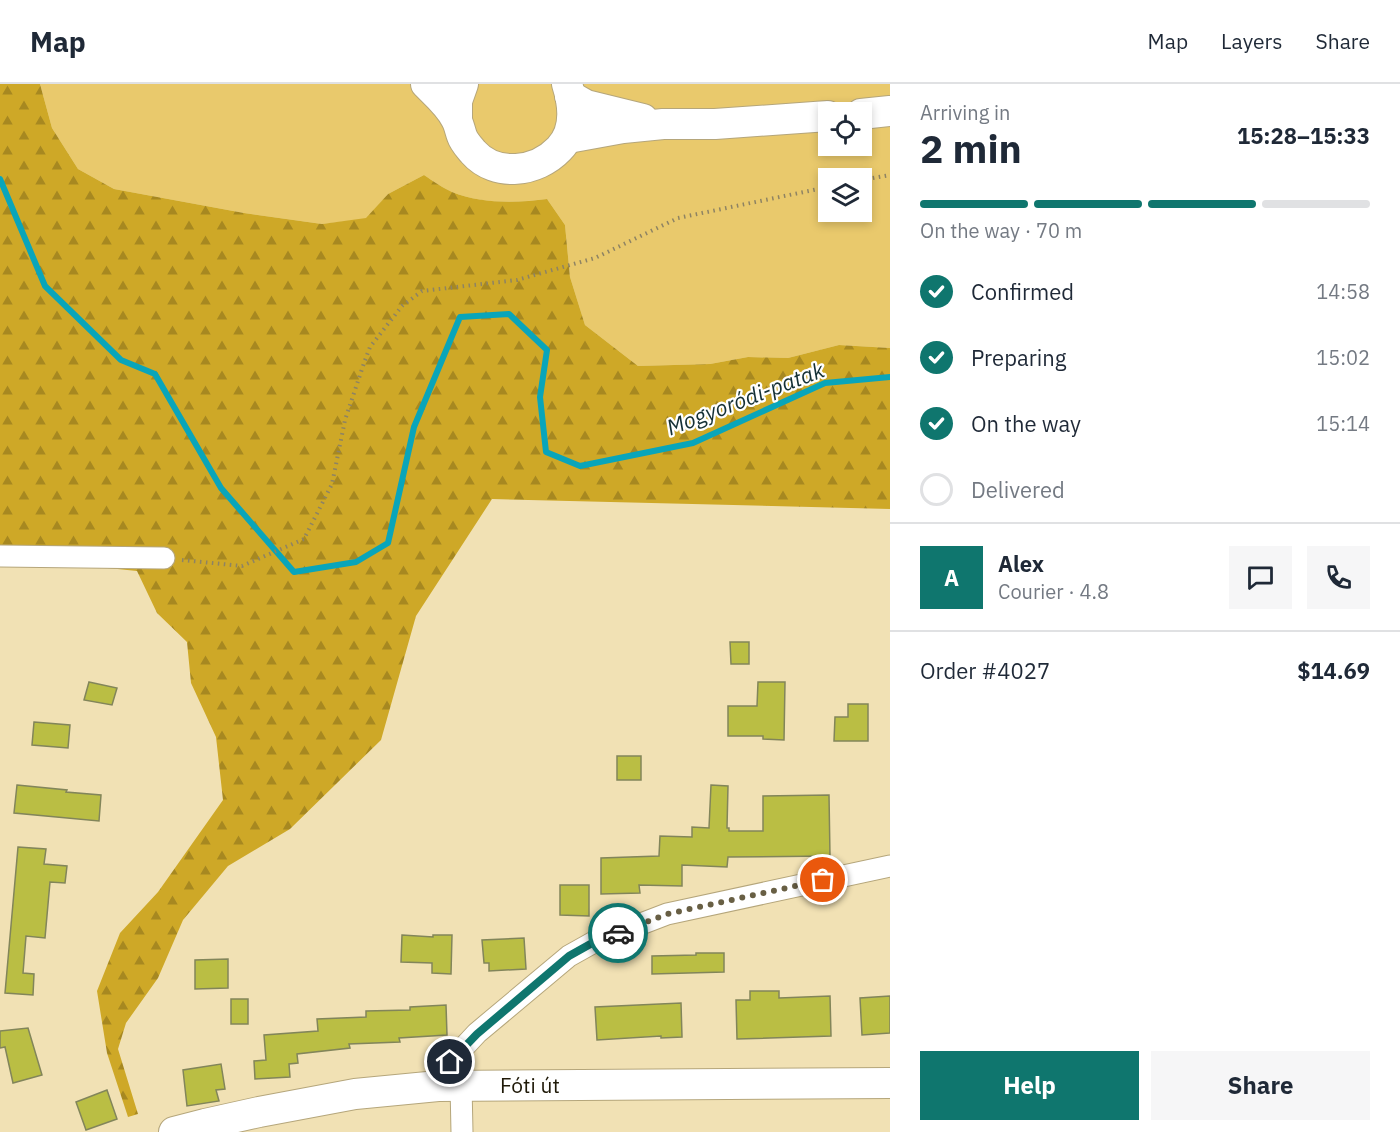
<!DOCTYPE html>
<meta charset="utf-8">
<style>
body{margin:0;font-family:"IBM Plex Sans",sans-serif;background:#f6f6f7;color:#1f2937;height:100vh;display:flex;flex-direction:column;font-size:22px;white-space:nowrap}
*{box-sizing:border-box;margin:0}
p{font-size:20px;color:#747a83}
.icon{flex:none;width:33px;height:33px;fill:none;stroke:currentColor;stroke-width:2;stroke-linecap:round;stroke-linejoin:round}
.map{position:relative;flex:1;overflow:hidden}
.drawer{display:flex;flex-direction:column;background:#fff;width:510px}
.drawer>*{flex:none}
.buttons{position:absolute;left:818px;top:18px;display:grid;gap:12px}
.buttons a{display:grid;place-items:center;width:54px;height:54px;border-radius:0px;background:#fff;box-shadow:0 3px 9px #0003;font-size:30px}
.pin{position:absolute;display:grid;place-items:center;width:51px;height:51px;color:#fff;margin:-26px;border:3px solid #fff;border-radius:50%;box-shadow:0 2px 6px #0007}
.courier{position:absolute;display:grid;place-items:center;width:60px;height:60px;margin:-30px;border:4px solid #0f766e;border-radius:50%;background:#fff;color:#222;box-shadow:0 2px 8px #0007}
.head em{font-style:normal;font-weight:700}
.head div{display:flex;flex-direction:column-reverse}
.head{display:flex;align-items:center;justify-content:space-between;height:102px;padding:0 30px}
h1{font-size:39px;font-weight:700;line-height:45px}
.bar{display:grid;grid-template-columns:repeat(4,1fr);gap:9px 6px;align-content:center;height:72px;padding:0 30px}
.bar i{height:8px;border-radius:4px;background:#e0e1e3}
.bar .on{background:#0f766e}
.bar p{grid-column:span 4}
.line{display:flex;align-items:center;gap:15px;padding:0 30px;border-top:2px solid #e0e1e3}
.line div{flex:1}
.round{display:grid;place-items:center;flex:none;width:63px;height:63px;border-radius:0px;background:#f6f6f7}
ol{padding:0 30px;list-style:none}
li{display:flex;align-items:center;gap:18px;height:66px}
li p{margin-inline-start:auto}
li .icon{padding:6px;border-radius:50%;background:#0f766e;color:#fff;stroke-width:4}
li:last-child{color:#747a83}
li i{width:33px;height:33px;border:3px solid #e0e1e3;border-radius:50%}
.action{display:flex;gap:12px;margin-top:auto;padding:12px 30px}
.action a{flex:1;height:69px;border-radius:0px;background:#0f766e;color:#fff;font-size:24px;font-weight:700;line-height:69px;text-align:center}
.action a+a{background:#f6f6f7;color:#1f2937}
header{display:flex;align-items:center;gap:36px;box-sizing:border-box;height:84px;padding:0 30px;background:#fff;border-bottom:2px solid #e0e1e3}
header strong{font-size:28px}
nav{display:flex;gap:33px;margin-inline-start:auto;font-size:21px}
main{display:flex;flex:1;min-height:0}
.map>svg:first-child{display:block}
</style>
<header>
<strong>Map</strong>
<nav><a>Map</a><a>Layers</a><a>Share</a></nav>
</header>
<main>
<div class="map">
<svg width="890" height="1048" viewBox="0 0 890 1048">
<defs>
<pattern id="forest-firs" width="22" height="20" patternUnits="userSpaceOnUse" patternTransform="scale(1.5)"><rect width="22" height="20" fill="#cea827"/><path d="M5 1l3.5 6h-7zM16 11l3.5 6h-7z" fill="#a78820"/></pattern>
</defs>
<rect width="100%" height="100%" fill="#f1e1b4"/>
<path fill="#e9c96c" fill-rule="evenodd" d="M40,0H890V264L839,261L788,274L748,273L710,280L638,282L585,241L570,193L565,141L547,115C516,119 481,120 452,108C443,104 433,97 424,91L388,110L366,135L322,140L244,129L114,105L78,85L52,44ZM828,28H861V62H828ZM828,94H861V128H828Z"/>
<path fill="url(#forest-firs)" d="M0,0H40L52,44L78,85L114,105L244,129L322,140L366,134L388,110L424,91C433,97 443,104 452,108C481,120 517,119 547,115L565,141L570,193L585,241L638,282L710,280L748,273L788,274L839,261L890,264V425L492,415L416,532L381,656L290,745L228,782L183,836L158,894L126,939L118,965L138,1030L128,1033L107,969L97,907L120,849L158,808L223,716L216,653L191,599L187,558L157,529L137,487L0,473Z"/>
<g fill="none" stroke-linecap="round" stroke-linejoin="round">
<polyline stroke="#09a5ba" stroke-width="6" points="0,95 45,202 121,276 155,290 221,404 294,488 356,478 388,459 414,343 460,233 509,230 547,266 540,313 546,368 580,382 693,359 825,299 890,293"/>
</g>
<g fill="#babe44" stroke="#82855a" stroke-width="1.5">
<polygon points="730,558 749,558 749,580 731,580"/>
<polygon points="89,598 117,604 112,621 84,616"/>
<polygon points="758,598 785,598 784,656 763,655 763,652 728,652 728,622 757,622"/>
<polygon points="848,620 868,620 868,657 834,657 835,633 848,633"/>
<polygon points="34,638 70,641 68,664 32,661"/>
<rect x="617" y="672" width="24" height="24"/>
<polygon points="17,701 67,706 66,708 101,711 99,737 14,729"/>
<polygon points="711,701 728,702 727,744 729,744 729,747 763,747 763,712 829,711 830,772 728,773 727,783 682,781 682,802 639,801 640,809 601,810 601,774 659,772 660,752 692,753 692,743 709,744"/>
<polygon points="18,763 46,765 44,780 67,782 65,799 50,798 45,854 26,852 23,889 34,890 33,911 5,909"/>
<polygon points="560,801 589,801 589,832 560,831"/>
<polygon points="402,851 433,853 433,851 452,851 451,890 432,889 432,879 401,878"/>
<polygon points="524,854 526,885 489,887 489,879 484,879 482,856"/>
<polygon points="696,869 724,869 724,888 652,890 652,872 696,871"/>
<polygon points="228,875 228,904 195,905 195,876"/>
<polygon points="750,907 779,907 779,914 830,912 831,952 737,955 736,916 750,916"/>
<polygon points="890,912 890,949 862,951 860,914"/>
<rect x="231" y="915" width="17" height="25"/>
<polygon points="681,919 682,953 661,954 661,952 597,956 595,923"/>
<polygon points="446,921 447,951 399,954 400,958 349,960 350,964 297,970 298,979 289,980 290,993 255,995 254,977 266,976 264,951 318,947 317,935 366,933 366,927 410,926 410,923"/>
<polygon points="28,944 42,991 13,999 5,963 0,964 0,947"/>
<polygon points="221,980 225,1005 216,1006 219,1017 187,1022 183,986"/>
<polygon points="107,1006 117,1035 86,1046 76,1018"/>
</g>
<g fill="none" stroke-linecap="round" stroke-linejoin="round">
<defs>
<g id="street">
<polyline points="0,472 164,474"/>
<polyline points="461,1001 462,1048"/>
<polyline points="438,1002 443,988 450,978 477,949 569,872 594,858 667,830 890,782"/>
</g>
<g id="secondary">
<path d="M426,0C437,11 449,21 456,35C459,40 460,47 462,52C464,58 469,63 473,68C496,94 537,88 559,65C577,47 574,22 567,0"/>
<polyline points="570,12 586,21 643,35"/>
<polyline points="861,30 890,27"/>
<polyline points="457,36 457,17 463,0"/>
<polyline points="568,54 623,44 663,40 715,40 828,32"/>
<polyline points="174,1048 205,1040 259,1028 355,1010 438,1002 890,999"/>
</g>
</defs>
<use href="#street" stroke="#b5a67b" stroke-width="23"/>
<use href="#secondary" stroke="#b5a67b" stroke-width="32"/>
<g stroke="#8e8363" stroke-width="4" stroke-dasharray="1.5 4.5" stroke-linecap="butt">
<polyline points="861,96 890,91"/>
<polyline points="182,476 242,482 304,455 332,400 345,336 364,279 370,263 402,222 422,207 517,196 595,174 678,134 828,103"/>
</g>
<use href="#street" stroke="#fff" stroke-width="21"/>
<use href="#secondary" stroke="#fff" stroke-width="30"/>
</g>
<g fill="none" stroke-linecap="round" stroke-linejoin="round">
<polyline stroke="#685f44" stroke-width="6" stroke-dasharray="0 10.8" points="618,849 667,830 823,796"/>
<polyline stroke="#0f766e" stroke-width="8" points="450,978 477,950 569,872 594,858 618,849"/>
</g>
<g text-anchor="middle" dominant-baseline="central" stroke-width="4.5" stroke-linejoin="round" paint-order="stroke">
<g font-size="21" fill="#1f1908" stroke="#fff">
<text x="530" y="1001">Fóti út</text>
</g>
<g font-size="22" font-style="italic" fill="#153035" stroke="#fff">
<text transform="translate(745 314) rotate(-21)">Mogyoródi-patak</text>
</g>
</g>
</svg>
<div class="buttons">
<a><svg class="icon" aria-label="locate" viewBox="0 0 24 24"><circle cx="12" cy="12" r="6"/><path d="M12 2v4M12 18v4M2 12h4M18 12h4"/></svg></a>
<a><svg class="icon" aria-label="layers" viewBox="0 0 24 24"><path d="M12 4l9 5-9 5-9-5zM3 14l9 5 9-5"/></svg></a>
</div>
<div class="pin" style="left:823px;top:796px;background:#ea580c"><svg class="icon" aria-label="bag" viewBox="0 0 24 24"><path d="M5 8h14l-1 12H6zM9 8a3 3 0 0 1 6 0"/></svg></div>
<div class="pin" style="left:450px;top:978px;background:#1f2937"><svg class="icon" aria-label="home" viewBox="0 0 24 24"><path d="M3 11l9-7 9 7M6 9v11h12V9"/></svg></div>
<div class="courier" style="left:618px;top:849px"><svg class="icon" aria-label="car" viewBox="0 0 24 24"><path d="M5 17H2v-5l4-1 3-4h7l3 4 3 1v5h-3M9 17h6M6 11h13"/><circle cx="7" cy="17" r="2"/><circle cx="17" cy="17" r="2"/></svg></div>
</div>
<section class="drawer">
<div class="head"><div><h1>2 min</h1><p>Arriving in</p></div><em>15:28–15:33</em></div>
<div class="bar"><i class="on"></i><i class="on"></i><i class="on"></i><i></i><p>On the way · 70 m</p></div>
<ol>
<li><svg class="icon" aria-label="check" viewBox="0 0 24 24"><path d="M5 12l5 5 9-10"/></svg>Confirmed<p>14:58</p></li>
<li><svg class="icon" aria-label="check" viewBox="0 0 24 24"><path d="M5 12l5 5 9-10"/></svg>Preparing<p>15:02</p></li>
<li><svg class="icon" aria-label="check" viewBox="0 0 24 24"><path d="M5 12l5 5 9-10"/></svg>On the way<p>15:14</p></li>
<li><i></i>Delivered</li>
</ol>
<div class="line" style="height:108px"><b class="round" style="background:#0f766e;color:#fff">A</b><div><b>Alex</b><p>Courier · 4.8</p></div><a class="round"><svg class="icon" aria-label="chat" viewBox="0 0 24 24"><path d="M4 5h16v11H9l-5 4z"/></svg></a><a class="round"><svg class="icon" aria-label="phone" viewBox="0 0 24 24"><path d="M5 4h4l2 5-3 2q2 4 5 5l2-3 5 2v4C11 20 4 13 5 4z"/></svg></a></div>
<div class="line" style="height:78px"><div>Order #4027</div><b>$14.69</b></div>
<div class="action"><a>Help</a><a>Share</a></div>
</section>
</main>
